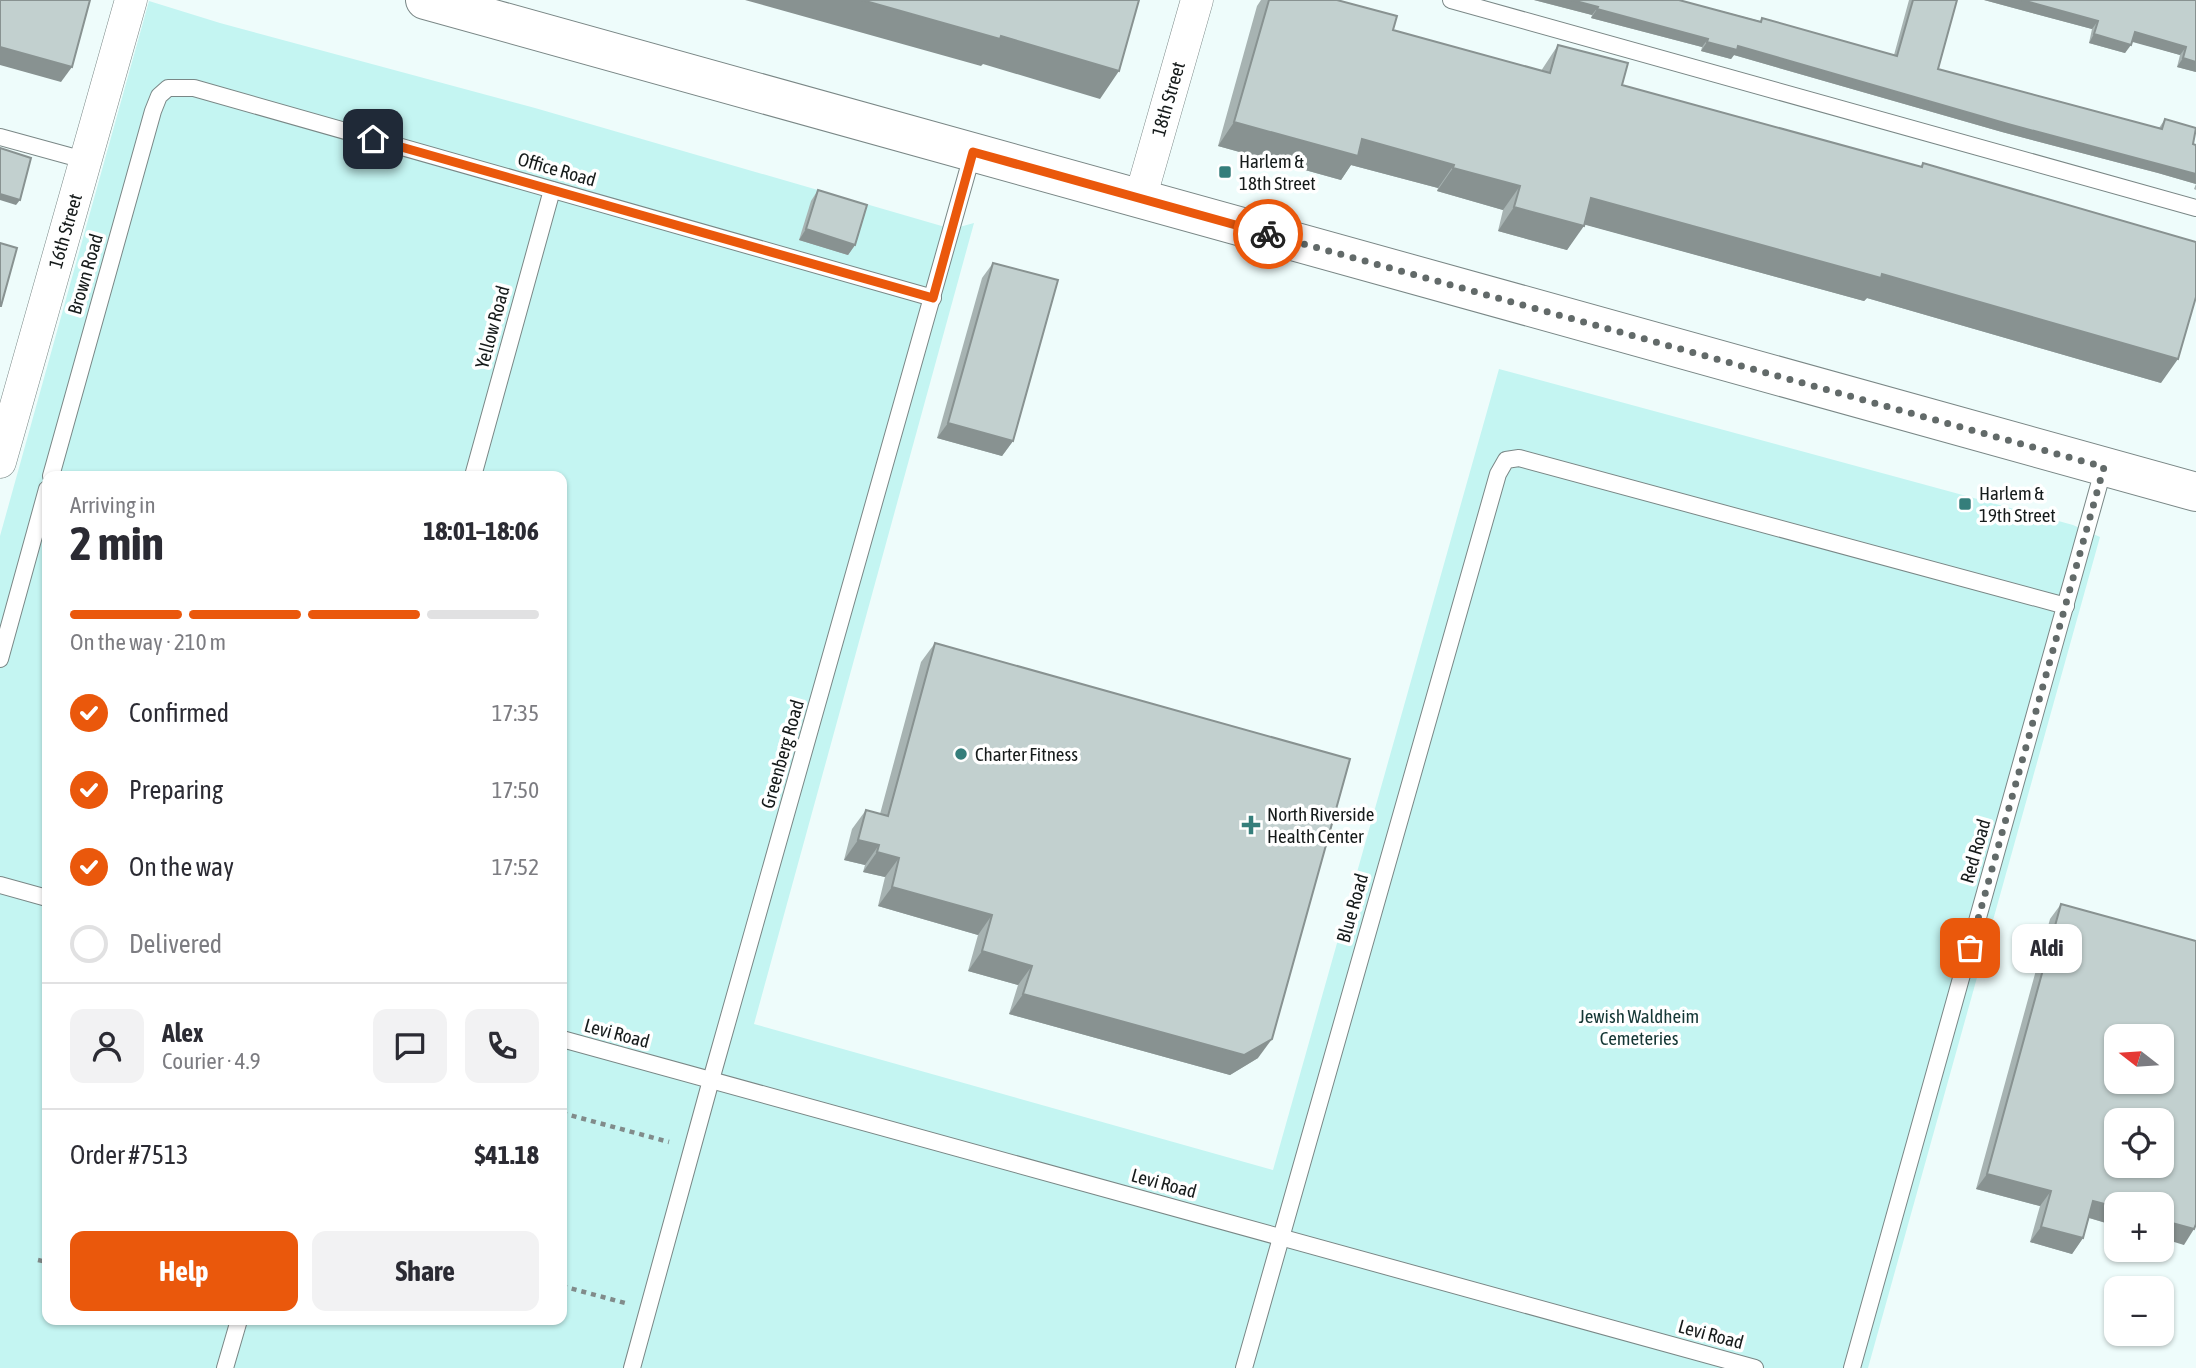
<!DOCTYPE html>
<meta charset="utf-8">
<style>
body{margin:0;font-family:"Asap Condensed",sans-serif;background:#f2f2f3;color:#2b2b33;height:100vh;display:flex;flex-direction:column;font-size:26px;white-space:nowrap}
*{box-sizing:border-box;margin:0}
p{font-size:23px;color:#7c7c81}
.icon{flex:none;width:38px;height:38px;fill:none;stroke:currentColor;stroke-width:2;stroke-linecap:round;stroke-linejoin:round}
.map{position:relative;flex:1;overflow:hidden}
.panel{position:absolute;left:42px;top:471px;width:525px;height:854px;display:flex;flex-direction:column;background:#fff;border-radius:14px;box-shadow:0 2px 5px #0004}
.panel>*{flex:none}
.needle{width:46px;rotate:287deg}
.fabs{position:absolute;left:2104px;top:1024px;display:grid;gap:14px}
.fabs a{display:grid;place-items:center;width:70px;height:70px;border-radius:14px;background:#fff;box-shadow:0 2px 5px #0004;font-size:35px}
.pin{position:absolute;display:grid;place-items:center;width:60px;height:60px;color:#fff;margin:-30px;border-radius:14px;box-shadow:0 4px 10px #0006}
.courier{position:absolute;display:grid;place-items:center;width:70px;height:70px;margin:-35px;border:5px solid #ea580c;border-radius:50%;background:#fff;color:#222;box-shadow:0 2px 9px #0007}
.bubble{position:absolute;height:49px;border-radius:14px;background:#fff;box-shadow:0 2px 5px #0004;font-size:23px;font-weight:700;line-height:49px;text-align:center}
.headline em{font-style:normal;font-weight:700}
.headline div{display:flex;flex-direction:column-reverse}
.headline{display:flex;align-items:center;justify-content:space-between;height:119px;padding:0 28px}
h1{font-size:46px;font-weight:700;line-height:52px}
.bar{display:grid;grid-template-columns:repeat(4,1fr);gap:10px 7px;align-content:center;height:84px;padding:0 28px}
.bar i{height:9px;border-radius:5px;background:#e1e1e2}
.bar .active{background:#ea580c}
.bar p{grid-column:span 4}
.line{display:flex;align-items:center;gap:18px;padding:0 28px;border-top:2px solid #e1e1e2}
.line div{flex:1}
.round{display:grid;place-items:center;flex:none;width:74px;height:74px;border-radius:14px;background:#f2f2f3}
ol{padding:0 28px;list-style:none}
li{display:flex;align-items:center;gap:21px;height:77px}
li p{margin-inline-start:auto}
li .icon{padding:7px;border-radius:50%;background:#ea580c;color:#fff;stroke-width:4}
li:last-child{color:#7c7c81}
li i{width:38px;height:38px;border:4px solid #e1e1e2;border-radius:50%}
.cta{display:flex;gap:14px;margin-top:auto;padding:14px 28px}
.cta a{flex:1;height:80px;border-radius:14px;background:#ea580c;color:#fff;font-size:28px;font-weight:700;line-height:80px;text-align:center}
.cta a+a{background:#f2f2f3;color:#2b2b33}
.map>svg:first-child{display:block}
</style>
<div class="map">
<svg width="2196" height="1368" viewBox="0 0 2196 1368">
<rect width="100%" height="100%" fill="#eefcfb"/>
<path fill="#c4f5f2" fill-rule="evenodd" d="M149,1L220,23L535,108L952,229L974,223L754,1024L1273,1170L1499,369L2073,525L2100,537L1868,1368H0V536ZM47,476H562V1320H47Z"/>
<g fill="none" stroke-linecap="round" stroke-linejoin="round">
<defs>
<g id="lane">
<polyline points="1451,0 2196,208"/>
<polyline points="0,137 84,160"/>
<polyline points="51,476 153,111 159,96 168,88 194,88 933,298"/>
<polyline points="473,476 552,190"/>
<polyline points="0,659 47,489"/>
<polyline points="0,885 47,898"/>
<polyline points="562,1039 1755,1368"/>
<polyline points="225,1368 239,1320"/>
<polyline points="632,1368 711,1080 973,152"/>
<polyline points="1244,1368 1498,474 1506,460 1519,458 2066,606"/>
<polyline points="1852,1368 2104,467"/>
</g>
<g id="street">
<polyline points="1140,199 1197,0"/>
<polyline points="0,462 131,0"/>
</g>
<polyline id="primary" points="425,0 2196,492"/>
</defs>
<use href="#lane" stroke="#7a8786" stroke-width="18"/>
<use href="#street" stroke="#7a8786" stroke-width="33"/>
<use href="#primary" stroke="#7a8786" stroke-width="40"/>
<g stroke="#818b8a" stroke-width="4.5" stroke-dasharray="5 5" stroke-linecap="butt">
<polyline points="562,1113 669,1142"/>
<polyline points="38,1260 47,1262"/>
<polyline points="562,1286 625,1303"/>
</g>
<use href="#lane" stroke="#fff" stroke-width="16"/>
<use href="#street" stroke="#fff" stroke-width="32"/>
<use href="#primary" stroke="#fff" stroke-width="38"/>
</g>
<g fill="#a7b3b2">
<polygon points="1261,0 1337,0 1393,30 1541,71 1558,45 1622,85 1920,167 1923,163 2161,383 1867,298 1864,301 1584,224 1567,250 1498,231 1503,210 1437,191 1438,188 1351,165 1341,180 1218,146 1257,6"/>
<polygon points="1534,0 1679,0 1760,21 1762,18 1894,55 1909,0 1957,0 1938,69 2159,128 2165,119 2193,144 2196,145 2196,190 2194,189 2196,184 2158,173 2002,132 1734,55 1731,59 1701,51 1702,47 1591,18 1592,15"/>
<polygon points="1984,0 2196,0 2196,72 2177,67 2180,55 2132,41 2125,53 2089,43 2092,29"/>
<polygon points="818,190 855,245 848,255 799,240 811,201"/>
<polygon points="993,263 1013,441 1002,456 937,438 982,278"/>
<polygon points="935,643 1258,1058 1230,1075 1009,1014 1018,985 968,971 978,935 878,906 885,877 863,872 865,865 844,860 852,829 866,810 880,814 921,662"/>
<polygon points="2061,904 2184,1245 2116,1204 2116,1226 2089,1218 2083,1238 2072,1254 2030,1242 2040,1206 1976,1189 2050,919"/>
</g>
<g fill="#889291">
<polygon points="745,0 862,0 1001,36 1119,71 1100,99 983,64 981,66"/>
<polygon points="1534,0 1572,0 1598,7 1592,15"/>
<polygon points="1984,0 2022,0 2098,21 2092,29"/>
<polygon points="1597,9 1708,39 1702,47 1591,18"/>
<polygon points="2135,32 2186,47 2180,55 2129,41"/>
<polygon points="2094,34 2131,45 2125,53 2089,43"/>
<polygon points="1707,42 1738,46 2163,164 2196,174 2196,184 2158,173 2002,132 1734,55 1731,59 1701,51"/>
<polygon points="0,47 72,67 61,82 0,65"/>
<polygon points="2183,58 2196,62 2196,72 2177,67"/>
<polygon points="1234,122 1362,139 1454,165 1438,188 1351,165 1341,180 1218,146"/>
<polygon points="1453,168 1520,186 1503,210 1437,191"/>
<polygon points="0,194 20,200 16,205 0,200"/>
<polygon points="1591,198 1882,274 2178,359 2161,383 1867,298 1864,301 1575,222"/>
<polygon points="1514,207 1584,226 1567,250 1498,231"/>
<polygon points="806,229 855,245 848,255 799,240"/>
<polygon points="948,423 1013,441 1002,456 937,438"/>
<polygon points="858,840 879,845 865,865 844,860"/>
<polygon points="877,852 899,858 885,877 863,872"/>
<polygon points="892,887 992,915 978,935 878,906"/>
<polygon points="982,951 1032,966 1018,985 968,971"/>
<polygon points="1023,994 1272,1039 1258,1058 1230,1075 1009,1014"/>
<polygon points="1987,1174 2051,1191 2040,1206 1976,1189"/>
<polygon points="2093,1201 2116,1207 2116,1226 2083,1216"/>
<polygon points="2161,1220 2194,1229 2184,1245 2161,1238"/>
<polygon points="2041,1227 2083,1238 2072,1254 2030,1242"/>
</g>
<g fill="#c2d0cf" stroke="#889291" stroke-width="2" fill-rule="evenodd">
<polygon points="0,0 90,0 72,67 0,47"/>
<polygon points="862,0 1139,0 1119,71 1001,36 1000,39"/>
<polygon points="1269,0 1337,0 1397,16 1393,30 1550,73 1558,45 1628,63 1622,85 1922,167 1923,163 2196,242 2196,297 2178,359 1882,274 1881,278 1591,198 1584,226 1514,207 1520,186 1453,168 1454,165 1362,139 1358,156 1234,122"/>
<polygon points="1572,0 1679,0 1761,22 1762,18 1897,56 1913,0 1957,0 1938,69 2162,129 2165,119 2196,128 2193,144 2196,145 2196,174 2008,124 1738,46 1737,50 1707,42 1708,39 1597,9 1598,7"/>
<polygon points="2022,0 2196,0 2196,62 2183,58 2186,47 2135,32 2131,45 2094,34 2098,21"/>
<polygon points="0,148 31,158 20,200 0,194"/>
<polygon points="818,190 867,205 855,245 806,229"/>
<polygon points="0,243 17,248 1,306 0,306"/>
<polygon points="993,263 1058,280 1013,441 948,423"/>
<polygon points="935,643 1350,759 1272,1039 1244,1055 1023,994 1032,966 982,951 992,915 892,887 899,858 877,852 879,845 858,840 866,810 888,816"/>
<path d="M2061,904L2196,941V1224L2194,1229L2161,1220V1204H2116V1207L2093,1201L2083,1238L2041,1227L2051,1191L1987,1174ZM2116,1036H2161V1082H2116ZM2116,1120H2161V1166H2116Z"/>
</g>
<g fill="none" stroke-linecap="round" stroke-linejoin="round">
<polyline stroke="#626a69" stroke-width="7" stroke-dasharray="0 12.6" points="1268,234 2104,467 1970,948"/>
<polyline stroke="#ea580c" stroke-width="9" points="373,139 933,298 973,152 1268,234"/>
</g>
<g fill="#357e7b" stroke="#fff" stroke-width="2.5">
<rect x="1218" y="165" width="14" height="14" rx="3.5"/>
<rect x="1958" y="497" width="14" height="14" rx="3.5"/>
<circle cx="961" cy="754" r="7"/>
<path d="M1247.5 814.5h7v7h7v7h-7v7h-7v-7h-7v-7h7z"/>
</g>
<g text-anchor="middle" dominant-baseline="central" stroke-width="7" stroke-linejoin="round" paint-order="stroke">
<g font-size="19" fill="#161b1b" stroke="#fff">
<text transform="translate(1168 99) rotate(-74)">18th Street</text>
<text transform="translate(557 169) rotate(16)">Office Road</text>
<text transform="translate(65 231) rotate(-74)">16th Street</text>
<text transform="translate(85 274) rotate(-74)">Brown Road</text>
<text transform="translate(492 327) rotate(-75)">Yellow Road</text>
<text transform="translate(782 754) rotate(-74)">Greenberg Road</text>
<text transform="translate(1975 851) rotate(-74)">Red Road</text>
<text transform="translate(1352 908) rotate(-74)">Blue Road</text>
<text transform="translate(617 1033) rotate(15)">Levi Road</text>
<text transform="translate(1164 1183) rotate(15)">Levi Road</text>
<text transform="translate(1711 1334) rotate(15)">Levi Road</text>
</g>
<g font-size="19" fill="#161b1b" stroke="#fff" text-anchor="start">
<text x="1239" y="161">Harlem &amp;<tspan x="1239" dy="22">18th Street</tspan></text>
<text x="1979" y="493">Harlem &amp;<tspan x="1979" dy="22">19th Street</tspan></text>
<text x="975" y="754">Charter Fitness</text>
<text x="1267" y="814">North Riverside<tspan x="1267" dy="22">Health Center</tspan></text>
</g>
<g font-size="19" fill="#153735" stroke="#fff">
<text x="1639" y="1016">Jewish Waldheim<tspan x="1639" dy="22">Cemeteries</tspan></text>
</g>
</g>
</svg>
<div class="fabs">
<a><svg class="needle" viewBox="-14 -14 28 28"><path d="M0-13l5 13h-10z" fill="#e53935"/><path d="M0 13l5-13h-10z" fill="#7c7c81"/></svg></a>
<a><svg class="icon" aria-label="locate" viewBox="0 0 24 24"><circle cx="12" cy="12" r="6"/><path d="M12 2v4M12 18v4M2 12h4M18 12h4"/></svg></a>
<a>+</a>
<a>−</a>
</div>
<div class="pin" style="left:1970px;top:948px;background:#ea580c"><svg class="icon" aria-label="bag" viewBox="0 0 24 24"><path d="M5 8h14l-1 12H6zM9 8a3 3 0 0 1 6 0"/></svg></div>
<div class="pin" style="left:373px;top:139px;background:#1f2937"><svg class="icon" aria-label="home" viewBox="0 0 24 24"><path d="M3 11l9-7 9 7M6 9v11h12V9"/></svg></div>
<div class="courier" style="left:1268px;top:234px"><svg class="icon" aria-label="bike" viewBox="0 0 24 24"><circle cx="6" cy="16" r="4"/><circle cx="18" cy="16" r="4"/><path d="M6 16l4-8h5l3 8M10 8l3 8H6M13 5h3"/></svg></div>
<div class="bubble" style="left:2012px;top:924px;width:70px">Aldi</div>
<section class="panel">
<div class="headline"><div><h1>2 min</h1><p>Arriving in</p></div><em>18:01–18:06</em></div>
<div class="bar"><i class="active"></i><i class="active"></i><i class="active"></i><i></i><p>On the way · 210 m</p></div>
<ol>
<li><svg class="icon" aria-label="check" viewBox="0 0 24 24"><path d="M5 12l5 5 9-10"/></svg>Confirmed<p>17:35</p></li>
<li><svg class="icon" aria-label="check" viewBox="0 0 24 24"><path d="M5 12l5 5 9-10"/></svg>Preparing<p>17:50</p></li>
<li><svg class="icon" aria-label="check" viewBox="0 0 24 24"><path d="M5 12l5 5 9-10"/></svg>On the way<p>17:52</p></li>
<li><i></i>Delivered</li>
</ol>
<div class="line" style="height:126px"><a class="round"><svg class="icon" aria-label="person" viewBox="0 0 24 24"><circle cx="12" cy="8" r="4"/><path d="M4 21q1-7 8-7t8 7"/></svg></a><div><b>Alex</b><p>Courier · 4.9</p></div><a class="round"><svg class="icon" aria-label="chat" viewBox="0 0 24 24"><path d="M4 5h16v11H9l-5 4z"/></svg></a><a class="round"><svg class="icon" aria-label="phone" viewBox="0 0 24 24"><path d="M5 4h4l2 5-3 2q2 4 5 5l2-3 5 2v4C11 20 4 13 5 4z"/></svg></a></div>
<div class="line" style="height:91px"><div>Order #7513</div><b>$41.18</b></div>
<div class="cta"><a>Help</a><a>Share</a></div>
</section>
</div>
